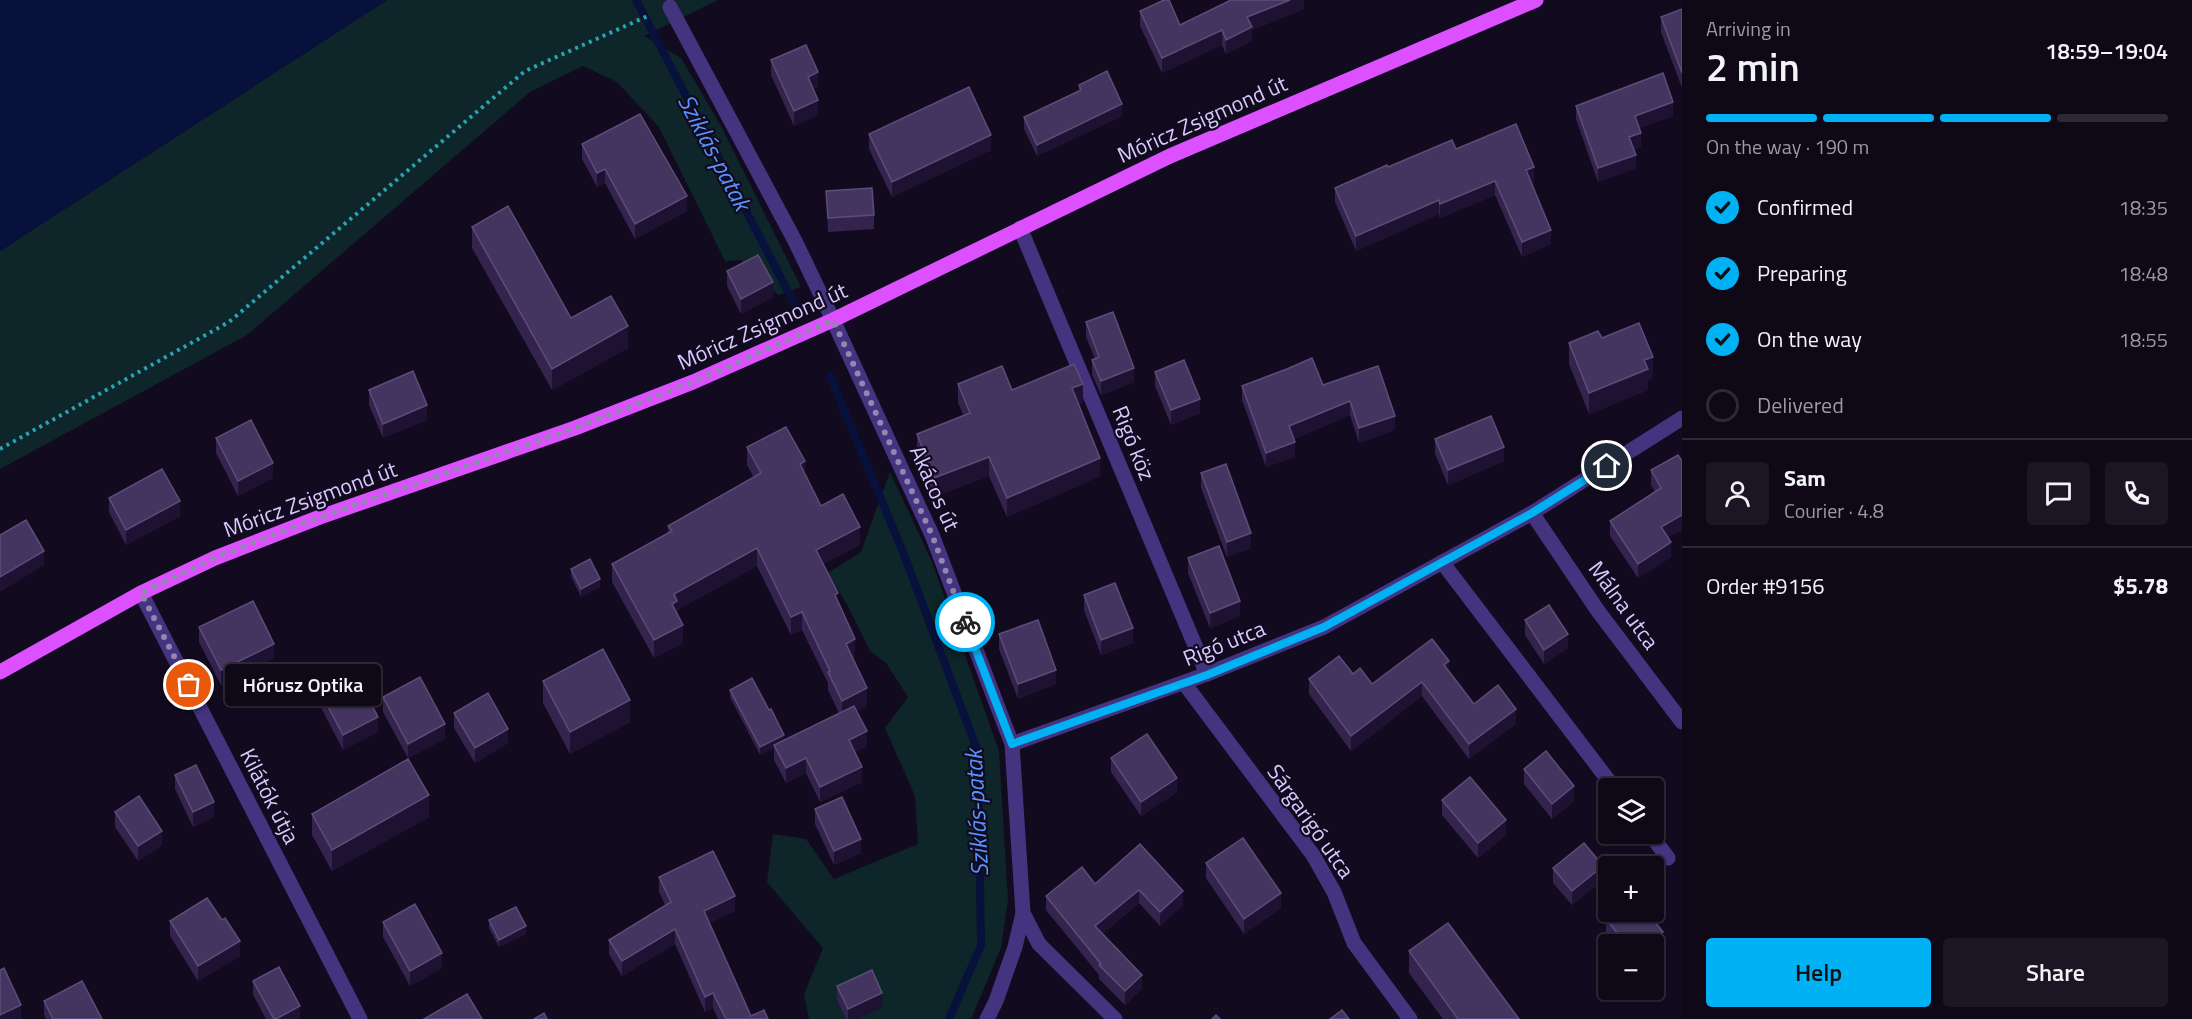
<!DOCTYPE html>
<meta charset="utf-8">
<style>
body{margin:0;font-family:"Titillium Web",sans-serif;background:#1c1624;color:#f1f3f6;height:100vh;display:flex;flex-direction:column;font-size:22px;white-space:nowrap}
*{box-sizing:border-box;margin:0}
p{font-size:20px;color:#9b9aa1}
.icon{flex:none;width:33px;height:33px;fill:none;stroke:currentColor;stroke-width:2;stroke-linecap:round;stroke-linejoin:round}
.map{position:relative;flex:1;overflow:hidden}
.details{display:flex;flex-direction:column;background:#0e0817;width:510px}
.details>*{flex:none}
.fabs{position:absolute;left:1598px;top:778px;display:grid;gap:12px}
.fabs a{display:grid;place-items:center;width:66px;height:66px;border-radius:6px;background:#0e0817;box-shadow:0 2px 4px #0004,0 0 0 2px #2e2936;font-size:30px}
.pin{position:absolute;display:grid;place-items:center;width:51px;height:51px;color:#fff;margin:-26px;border:3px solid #fff;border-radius:50%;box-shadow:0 2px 6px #0007}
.courier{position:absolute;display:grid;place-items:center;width:60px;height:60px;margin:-30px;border:4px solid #00b1f4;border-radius:50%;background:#fff;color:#222;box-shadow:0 2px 8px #0007}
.bubble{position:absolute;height:42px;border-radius:6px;background:#0e0817;box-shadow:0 2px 4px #0004,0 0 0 2px #2e2936;font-size:20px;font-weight:600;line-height:42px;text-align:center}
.summary em{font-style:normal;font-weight:600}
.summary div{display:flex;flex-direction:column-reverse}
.summary{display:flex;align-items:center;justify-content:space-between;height:102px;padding:0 24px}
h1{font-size:39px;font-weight:600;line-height:45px}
.bar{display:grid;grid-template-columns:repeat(4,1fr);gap:9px 6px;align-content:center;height:72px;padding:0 24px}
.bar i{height:8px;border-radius:4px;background:#2e2936}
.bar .on{background:#00b1f4}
.bar p{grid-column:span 4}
.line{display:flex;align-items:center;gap:15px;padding:0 24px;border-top:2px solid #2e2936}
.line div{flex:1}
.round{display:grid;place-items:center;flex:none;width:63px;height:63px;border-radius:6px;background:#1c1624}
ol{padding:0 24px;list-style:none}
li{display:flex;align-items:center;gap:18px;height:66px}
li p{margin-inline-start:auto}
li .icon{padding:6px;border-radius:50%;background:#00b1f4;color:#111;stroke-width:4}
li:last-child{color:#9b9aa1}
li i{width:33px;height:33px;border:3px solid #2e2936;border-radius:50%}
.action{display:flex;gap:12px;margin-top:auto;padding:12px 24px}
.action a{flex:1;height:69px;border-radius:6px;background:#00b1f4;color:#111;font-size:24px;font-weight:600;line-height:69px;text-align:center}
.action a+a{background:#1c1624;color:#f1f3f6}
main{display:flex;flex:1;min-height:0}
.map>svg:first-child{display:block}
</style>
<main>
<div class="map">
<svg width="1682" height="1019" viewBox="0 0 1682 1019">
<rect width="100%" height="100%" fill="#120b1f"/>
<g fill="#0e2529">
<polygon points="387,0 718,0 644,36 681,58 721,126 801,287 778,295 741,260 725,261 659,127 617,82 583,66 530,92 247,335 0,469 0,251"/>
<polygon points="890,472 932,562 999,751 1008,900 1001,948 971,1019 809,1019 804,994 823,948 767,882 773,834 806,839 834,879 918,844 915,796 885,728 908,697 886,663 870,651 849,608 828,573 861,552"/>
</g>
<polygon fill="#07113c" points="0,0 387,0 0,251"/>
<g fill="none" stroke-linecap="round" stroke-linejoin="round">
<g stroke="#07113c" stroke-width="8">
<polyline points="636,0 794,303"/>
<polyline points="830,376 903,552 978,752 981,945 949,1019"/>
</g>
<polyline stroke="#28a4b3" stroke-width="4" stroke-dasharray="3 4.5" stroke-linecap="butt" points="0,449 229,322 525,71 650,15"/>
<g stroke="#443480" stroke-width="15">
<polyline points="670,7 795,241 833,320 932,535 1012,744 1023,913 1015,947 996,1001 987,1019"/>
<polyline points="1020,228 1207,674"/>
<polyline points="1532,513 1598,611 1682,722"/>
<polyline points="1442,562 1615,789"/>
<polyline points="141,593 360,1019"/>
<polyline points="1184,683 1313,855 1334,892 1354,943 1410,1019"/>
<polyline points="1012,744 1207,674 1324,627 1532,513 1682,418"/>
<polyline points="1650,834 1668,858"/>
<polyline points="1023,913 1039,944 1115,1019"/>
</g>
<polyline stroke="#dc50ff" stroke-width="15" points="0,672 141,593 215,558 320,517 575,428 693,382 833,320 1170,156 1536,0"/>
</g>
<g fill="#33234d">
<polygon points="1304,0 1304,9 1252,30 1252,41 1226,54 1222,45 1162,73 1140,26 1140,11 1180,25"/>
<polygon points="1682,9 1682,88 1661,32 1661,17"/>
<polygon points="771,60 818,86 813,89 818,115 794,126 771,75"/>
<polygon points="1079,85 1122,116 1037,156 1024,129 1024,117 1079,91"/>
<polygon points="1576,106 1673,116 1639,128 1641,147 1634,149 1636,168 1598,182 1576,119"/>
<polygon points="869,134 991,150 892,197 869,149"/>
<polygon points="582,144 687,211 635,239 605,183 597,187 582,159"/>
<polygon points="1456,149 1534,182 1531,183 1551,244 1522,257 1495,195 1440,218 1439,214 1356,251 1335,202 1335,188 1388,167"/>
<polygon points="826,191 874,215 874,229 828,232"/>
<polygon points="472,227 571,318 628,348 552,390 472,248"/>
<polygon points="727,271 773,297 741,314 727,286"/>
<polygon points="1086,322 1134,382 1101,395 1092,375 1092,360 1095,359 1086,337"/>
<polygon points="1602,338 1653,378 1648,380 1648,390 1589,414 1569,364 1569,343"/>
<polygon points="1155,372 1200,413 1171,425 1155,386"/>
<polygon points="958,384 1012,390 1083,402 1078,404 1100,476 1007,517 989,476 934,497 917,453 917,434 964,416 958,403"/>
<polygon points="1323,385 1395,430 1359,443 1350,415 1294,439 1295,457 1266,467 1242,400 1242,386"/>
<polygon points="369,390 427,420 383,438 369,405"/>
<polygon points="216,438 273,478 238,496 216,453"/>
<polygon points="1435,439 1504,461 1448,485 1435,454"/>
<polygon points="747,447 805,474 821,506 860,545 823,564 838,601 855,657 853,658 867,706 857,711 867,746 855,752 862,782 820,802 806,773 786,783 774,760 774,748 760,755 730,697 730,690 784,740 839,713 828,690 828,683 802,630 791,635 757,566 677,610 683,643 654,658 612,582 612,564 668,533 668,526 754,478 747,465"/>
<polygon points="1678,455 1682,530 1668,537 1671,557 1638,578 1610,536 1610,521 1655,492 1651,485 1651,470"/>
<polygon points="1201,473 1251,548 1227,557 1201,488"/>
<polygon points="109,498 180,516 126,545 109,512"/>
<polygon points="1188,558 1240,616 1210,628 1188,573"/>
<polygon points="571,569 600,587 581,597 571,576"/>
<polygon points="1084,595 1133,643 1101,655 1084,610"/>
<polygon points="1525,620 1568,648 1544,664 1525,635"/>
<polygon points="199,627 274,658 221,685 199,642"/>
<polygon points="999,634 1056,684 1018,699 999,649"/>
<polygon points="1449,672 1474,704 1516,724 1469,759 1422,696 1351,751 1309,694 1309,679 1353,674 1372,684"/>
<polygon points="313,678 338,679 378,732 343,750 313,692"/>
<polygon points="543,681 630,722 570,754 543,703"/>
<polygon points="383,697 445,739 408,758 383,712"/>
<polygon points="454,713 508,743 475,763 454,728"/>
<polygon points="1111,758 1177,792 1141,816 1111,772"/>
<polygon points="1524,769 1574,801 1552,819 1524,784"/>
<polygon points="175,775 214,817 193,827 175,789"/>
<polygon points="1442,800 1506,835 1478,858 1442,815"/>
<polygon points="815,809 861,853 834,865 815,824"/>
<polygon points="115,812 162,845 138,861 115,827"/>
<polygon points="312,814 429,817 332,871 312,835"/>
<polygon points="1140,844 1183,905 1160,926 1139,903 1102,934 1142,988 1125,1005 1099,979 1099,975 1046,910 1046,896 1095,884"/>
<polygon points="1206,863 1281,908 1244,934 1206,878"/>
<polygon points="1553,868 1603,880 1572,905 1553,883"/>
<polygon points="659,877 735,911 709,923 751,1016 768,1019 718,1019 713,1008 705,1012 675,944 622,976 609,954 609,940 665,905 659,892"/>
<polygon points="1606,919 1663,947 1653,956 1653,945 1616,945 1606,934"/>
<polygon points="489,920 526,934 499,947 489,928"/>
<polygon points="170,921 240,956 198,981 170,936"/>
<polygon points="383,922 442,968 410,986 383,937"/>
<polygon points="1409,951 1519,1019 1443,1019 1409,973"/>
<polygon points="253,981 300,1019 266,1019 253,995"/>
<polygon points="837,986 882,1008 858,1019 846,1019 837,1000"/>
<polygon points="44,1001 102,1019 46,1019 44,1015"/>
</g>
<g fill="#1e1233">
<polygon points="1290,0 1304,0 1304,9 1252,30 1252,41 1226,54 1226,40 1247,17"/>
<polygon points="1222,30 1222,45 1162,73 1162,58"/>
<polygon points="818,72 818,86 808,91 808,77"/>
<polygon points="818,100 818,115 794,126 794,111"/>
<polygon points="1673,102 1673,116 1635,129 1635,116"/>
<polygon points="1122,104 1122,116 1037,156 1037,145"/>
<polygon points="1641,133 1641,147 1629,151 1629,137"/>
<polygon points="991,135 991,150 892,197 892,182"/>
<polygon points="1636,155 1636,168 1598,182 1598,168"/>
<polygon points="1534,167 1534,182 1526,185 1526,170"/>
<polygon points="605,169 605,183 597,187 597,173"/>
<polygon points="1495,181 1495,195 1440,218 1440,204"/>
<polygon points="687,196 687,211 635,239 635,224"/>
<polygon points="1439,200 1439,214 1356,251 1356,236"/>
<polygon points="1551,230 1551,244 1522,257 1522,242"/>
<polygon points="773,282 773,297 741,314 741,299"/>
<polygon points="628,326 628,348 552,390 552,369"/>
<polygon points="1653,357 1653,378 1648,380 1648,390 1589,414 1589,393 1644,360"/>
<polygon points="1134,368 1134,382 1101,395 1101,381"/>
<polygon points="1083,384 1083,402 1072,406 1072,388"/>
<polygon points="1200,399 1200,413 1171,425 1171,410"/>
<polygon points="1350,401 1350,415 1289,441 1289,426"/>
<polygon points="427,405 427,420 383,438 383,424"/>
<polygon points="1395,416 1395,430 1359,443 1359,428"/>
<polygon points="1295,442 1295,457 1266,467 1266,453"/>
<polygon points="1504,447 1504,461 1448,485 1448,470"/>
<polygon points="989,457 989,476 934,497 934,478"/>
<polygon points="1100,458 1100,476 1007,517 1007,498"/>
<polygon points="805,461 805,479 800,464"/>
<polygon points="273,463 273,478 238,496 238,481"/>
<polygon points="180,501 180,516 126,545 126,530"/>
<polygon points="1682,515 1682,530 1661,541 1661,527"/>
<polygon points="860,527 860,545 816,568 816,550"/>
<polygon points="1251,533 1251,548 1227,557 1227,542"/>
<polygon points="1671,542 1671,557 1638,578 1638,564"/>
<polygon points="757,548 757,566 677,610 677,619 672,604 674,594"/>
<polygon points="44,551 44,565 0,592 0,577"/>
<polygon points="600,579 600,587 581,597 581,589"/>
<polygon points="1240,601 1240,616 1210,628 1210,613"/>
<polygon points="802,612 802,630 791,635 791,617"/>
<polygon points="683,625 683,643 654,658 654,640"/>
<polygon points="1133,628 1133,643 1101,655 1101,640"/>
<polygon points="1568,634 1568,648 1544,664 1544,650"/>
<polygon points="855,639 855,657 846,662 846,644"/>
<polygon points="274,644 274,658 221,685 221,670"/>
<polygon points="1449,661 1449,676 1444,665"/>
<polygon points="1056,670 1056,684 1018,699 1018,684"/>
<polygon points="1422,682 1422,696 1351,751 1351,736"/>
<polygon points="867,688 867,706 842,719 842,701"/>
<polygon points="630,700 630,722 570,754 570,732"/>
<polygon points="1516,709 1516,724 1469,759 1469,744"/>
<polygon points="378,717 378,732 343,750 343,735"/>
<polygon points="445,724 445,739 408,758 408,744"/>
<polygon points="508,729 508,743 475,763 475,748"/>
<polygon points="867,731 867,746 849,755 849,740"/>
<polygon points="784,735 784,742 774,745 774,748 760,755 760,747"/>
<polygon points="806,758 806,773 786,783 786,768"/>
<polygon points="862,767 862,782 820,802 820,787"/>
<polygon points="1177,778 1177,792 1141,816 1141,802"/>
<polygon points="1574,786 1574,801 1552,819 1552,804"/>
<polygon points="429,795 429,817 332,871 332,850"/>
<polygon points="214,802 214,817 193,827 193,812"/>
<polygon points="1506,820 1506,835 1478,858 1478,843"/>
<polygon points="162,831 162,845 138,861 138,846"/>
<polygon points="861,839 861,853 834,865 834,851"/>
<polygon points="1603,866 1603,880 1572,905 1572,891"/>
<polygon points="1139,890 1139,903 1095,940 1095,926"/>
<polygon points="1183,891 1183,905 1160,926 1160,912"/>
<polygon points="1281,893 1281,908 1244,934 1244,919"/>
<polygon points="735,896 735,911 704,925 704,911"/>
<polygon points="526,926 526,934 499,947 499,940"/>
<polygon points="675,929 675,944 622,976 622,961"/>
<polygon points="1663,932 1663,947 1653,956 1653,945 1648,945"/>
<polygon points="240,941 240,956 198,981 198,966"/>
<polygon points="442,953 442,968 410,986 410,971"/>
<polygon points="1142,975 1142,988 1125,1005 1125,991"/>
<polygon points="713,993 713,1008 705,1012 705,997"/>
<polygon points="882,993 882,1008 858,1019 848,1019 848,1009"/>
<polygon points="21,1005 21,1019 0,1019 0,1015"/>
<polygon points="300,1006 300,1019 276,1019"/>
</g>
<g fill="#443560" stroke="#5c4c79" stroke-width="1.5">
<polygon points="1164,0 1169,0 1180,25 1231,0 1290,0 1247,17 1252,27 1226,40 1222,30 1162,58 1140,11"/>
<polygon points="1682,9 1682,73 1661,17"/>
<polygon points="806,45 818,72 808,77 818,100 794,111 771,60"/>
<polygon points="1107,71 1122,104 1037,145 1024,117 1081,90 1079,85"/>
<polygon points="1663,73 1673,102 1635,116 1641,133 1629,137 1636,155 1598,168 1576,106"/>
<polygon points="969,87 991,135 892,182 869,134"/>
<polygon points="640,114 687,196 635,224 605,169 597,173 582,144"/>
<polygon points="1516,124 1534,167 1526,170 1551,230 1522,242 1495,181 1440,204 1439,200 1356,236 1335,188 1387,165 1388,167 1452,140 1456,149"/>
<polygon points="872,188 874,215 828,218 826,191"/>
<polygon points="508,206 571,318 611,296 628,326 552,369 472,227"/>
<polygon points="758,255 773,282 741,299 727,271"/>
<polygon points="1113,312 1134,368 1101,381 1092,360 1099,357 1086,322"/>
<polygon points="1639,323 1653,357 1644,360 1648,369 1589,393 1569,343 1598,331 1602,338"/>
<polygon points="1312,358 1323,385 1378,366 1395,416 1359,428 1350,401 1289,426 1295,442 1266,453 1242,386 1287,369"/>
<polygon points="1184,360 1200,399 1171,410 1155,372"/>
<polygon points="1074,364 1083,384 1072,388 1100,458 1007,498 989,457 934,478 917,434 970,413 958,384 1002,366 1012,390"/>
<polygon points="413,371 427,405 383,424 369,390"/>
<polygon points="1491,416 1504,447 1448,470 1435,439"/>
<polygon points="251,420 273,463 238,481 216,438"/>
<polygon points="786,427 805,461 800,464 821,506 843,494 860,527 816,550 838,593 835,595 855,639 846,644 867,688 842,701 828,672 830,671 802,612 791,617 757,548 674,594 677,601 672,604 683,625 654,640 612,564 672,531 668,526 761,473 747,447"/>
<polygon points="1678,455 1682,461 1682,515 1661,527 1671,542 1638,564 1610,521 1661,488 1651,470"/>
<polygon points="1226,464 1251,533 1227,542 1201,473"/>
<polygon points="162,469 180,501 126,530 109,498"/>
<polygon points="26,520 44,551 0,577 0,535"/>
<polygon points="1219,546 1240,601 1210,613 1188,558"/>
<polygon points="590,559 600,579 581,589 571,569"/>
<polygon points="1115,583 1133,628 1101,640 1084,595"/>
<polygon points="253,601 274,644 221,670 199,627"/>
<polygon points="1549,605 1568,634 1544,650 1525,620"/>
<polygon points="1038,620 1056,670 1018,684 999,634"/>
<polygon points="1432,639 1449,661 1444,665 1474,704 1498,685 1516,709 1469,744 1422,682 1351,736 1309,679 1339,656 1353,674 1360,668 1372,684"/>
<polygon points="603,649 630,700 570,732 543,681"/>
<polygon points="333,668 338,679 354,671 378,717 343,735 313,678"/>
<polygon points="420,677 445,724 408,744 383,697"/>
<polygon points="752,678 769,710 771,709 784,735 760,747 730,690"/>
<polygon points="488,693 508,729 475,748 454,713"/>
<polygon points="854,706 867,731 849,740 862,767 820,787 806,758 786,768 774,745"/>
<polygon points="1147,734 1177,778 1141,802 1111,758"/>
<polygon points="1546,751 1574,786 1552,804 1524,769"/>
<polygon points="408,759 429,795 332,850 312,814"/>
<polygon points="196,765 214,802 193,812 175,775"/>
<polygon points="1470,777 1506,820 1478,843 1442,800"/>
<polygon points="139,796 162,831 138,846 115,812"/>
<polygon points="842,797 861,839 834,851 815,809"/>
<polygon points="1243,838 1281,893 1244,919 1206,863"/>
<polygon points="1584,843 1603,866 1572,891 1553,868"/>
<polygon points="1140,844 1183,891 1160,912 1139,890 1095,926 1142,975 1125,991 1099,965 1101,964 1046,896 1082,867 1095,884"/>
<polygon points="713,851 735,896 704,911 751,1016 764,1010 768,1019 726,1019 713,993 705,997 675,929 622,961 609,940 671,902 659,877"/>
<polygon points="207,898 222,920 225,918 240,941 198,966 170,921"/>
<polygon points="415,904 442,953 410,971 383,922"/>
<polygon points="516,907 526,926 499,940 489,920"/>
<polygon points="1615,912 1647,912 1663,932 1648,945 1627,945 1606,919"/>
<polygon points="1448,923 1519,1019 1458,1019 1409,951"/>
<polygon points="279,967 300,1006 276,1019 274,1019 253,981"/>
<polygon points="4,968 21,1005 0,1015 0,970"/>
<polygon points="872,970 882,993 848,1009 837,986"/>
<polygon points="82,981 102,1019 53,1019 44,1001"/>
<polygon points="467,994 482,1019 424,1019"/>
<polygon points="1342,1010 1349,1019 1330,1019"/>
<polygon points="544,1013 547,1019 534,1019"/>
<polygon points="1216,1015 1220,1019 1212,1019"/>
</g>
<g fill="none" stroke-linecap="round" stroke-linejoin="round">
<polyline stroke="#9386b1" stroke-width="6" stroke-dasharray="0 10.8" points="189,685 141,593 215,558 320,517 575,428 693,382 833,320 932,535 965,622"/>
<polyline stroke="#00b1f4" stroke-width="8" points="965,622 1012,744 1207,675 1324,627 1532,513 1607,466"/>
</g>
<g text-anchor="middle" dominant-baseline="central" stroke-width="4.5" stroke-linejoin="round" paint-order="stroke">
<g font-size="22" fill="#d9c9ff" stroke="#120b1f">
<text transform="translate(1202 119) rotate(-24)">Móricz Zsigmond út</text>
<text transform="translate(762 326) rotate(-24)">Móricz Zsigmond út</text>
<text transform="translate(1134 443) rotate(68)">Rigó köz</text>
<text transform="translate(935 488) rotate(66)">Akácos út</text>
<text transform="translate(310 499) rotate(-20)">Móricz Zsigmond út</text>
<text transform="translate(1624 605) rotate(54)">Málna utca</text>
<text transform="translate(1224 643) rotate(-22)">Rigó utca</text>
<text transform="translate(270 796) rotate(63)">Kilátók útja</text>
<text transform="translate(1311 821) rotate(55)">Sárgarigó utca</text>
</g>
<g font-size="24" font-style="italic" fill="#5794ff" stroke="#120b1f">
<text transform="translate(715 152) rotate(62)">Sziklás-patak</text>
<text transform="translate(976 813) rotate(-93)">Sziklás-patak</text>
</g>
</g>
</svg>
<div class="fabs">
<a><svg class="icon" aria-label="layers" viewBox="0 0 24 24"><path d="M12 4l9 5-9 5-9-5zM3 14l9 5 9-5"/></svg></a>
<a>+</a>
<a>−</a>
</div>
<div class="pin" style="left:189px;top:685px;background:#ea580c"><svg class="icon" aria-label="bag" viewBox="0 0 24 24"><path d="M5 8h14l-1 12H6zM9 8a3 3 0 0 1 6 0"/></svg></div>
<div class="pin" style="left:1607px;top:466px;background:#1f2937"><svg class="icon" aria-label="home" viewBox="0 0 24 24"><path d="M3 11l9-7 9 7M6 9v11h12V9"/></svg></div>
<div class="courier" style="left:965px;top:622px"><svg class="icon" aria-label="bike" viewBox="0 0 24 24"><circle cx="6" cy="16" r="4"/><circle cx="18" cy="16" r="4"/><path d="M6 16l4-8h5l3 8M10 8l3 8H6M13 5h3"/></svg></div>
<div class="bubble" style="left:225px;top:664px;width:156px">Hórusz Optika</div>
</div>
<section class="details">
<div class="summary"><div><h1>2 min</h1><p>Arriving in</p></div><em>18:59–19:04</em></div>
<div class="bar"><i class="on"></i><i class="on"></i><i class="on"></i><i></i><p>On the way · 190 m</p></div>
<ol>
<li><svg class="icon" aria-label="check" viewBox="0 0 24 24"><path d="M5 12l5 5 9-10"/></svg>Confirmed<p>18:35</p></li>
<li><svg class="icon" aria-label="check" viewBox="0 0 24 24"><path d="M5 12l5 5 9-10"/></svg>Preparing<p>18:48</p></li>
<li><svg class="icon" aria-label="check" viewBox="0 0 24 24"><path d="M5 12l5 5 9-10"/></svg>On the way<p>18:55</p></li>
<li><i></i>Delivered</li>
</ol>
<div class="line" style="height:108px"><a class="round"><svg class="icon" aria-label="person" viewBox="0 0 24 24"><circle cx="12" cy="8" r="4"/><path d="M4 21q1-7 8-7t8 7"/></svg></a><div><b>Sam</b><p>Courier · 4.8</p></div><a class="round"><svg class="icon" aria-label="chat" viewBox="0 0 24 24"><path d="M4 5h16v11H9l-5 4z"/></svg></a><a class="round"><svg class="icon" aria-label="phone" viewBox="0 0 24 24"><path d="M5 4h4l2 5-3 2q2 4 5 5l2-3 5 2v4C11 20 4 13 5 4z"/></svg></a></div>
<div class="line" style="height:78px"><div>Order #9156</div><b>$5.78</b></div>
<div class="action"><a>Help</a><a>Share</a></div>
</section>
</main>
